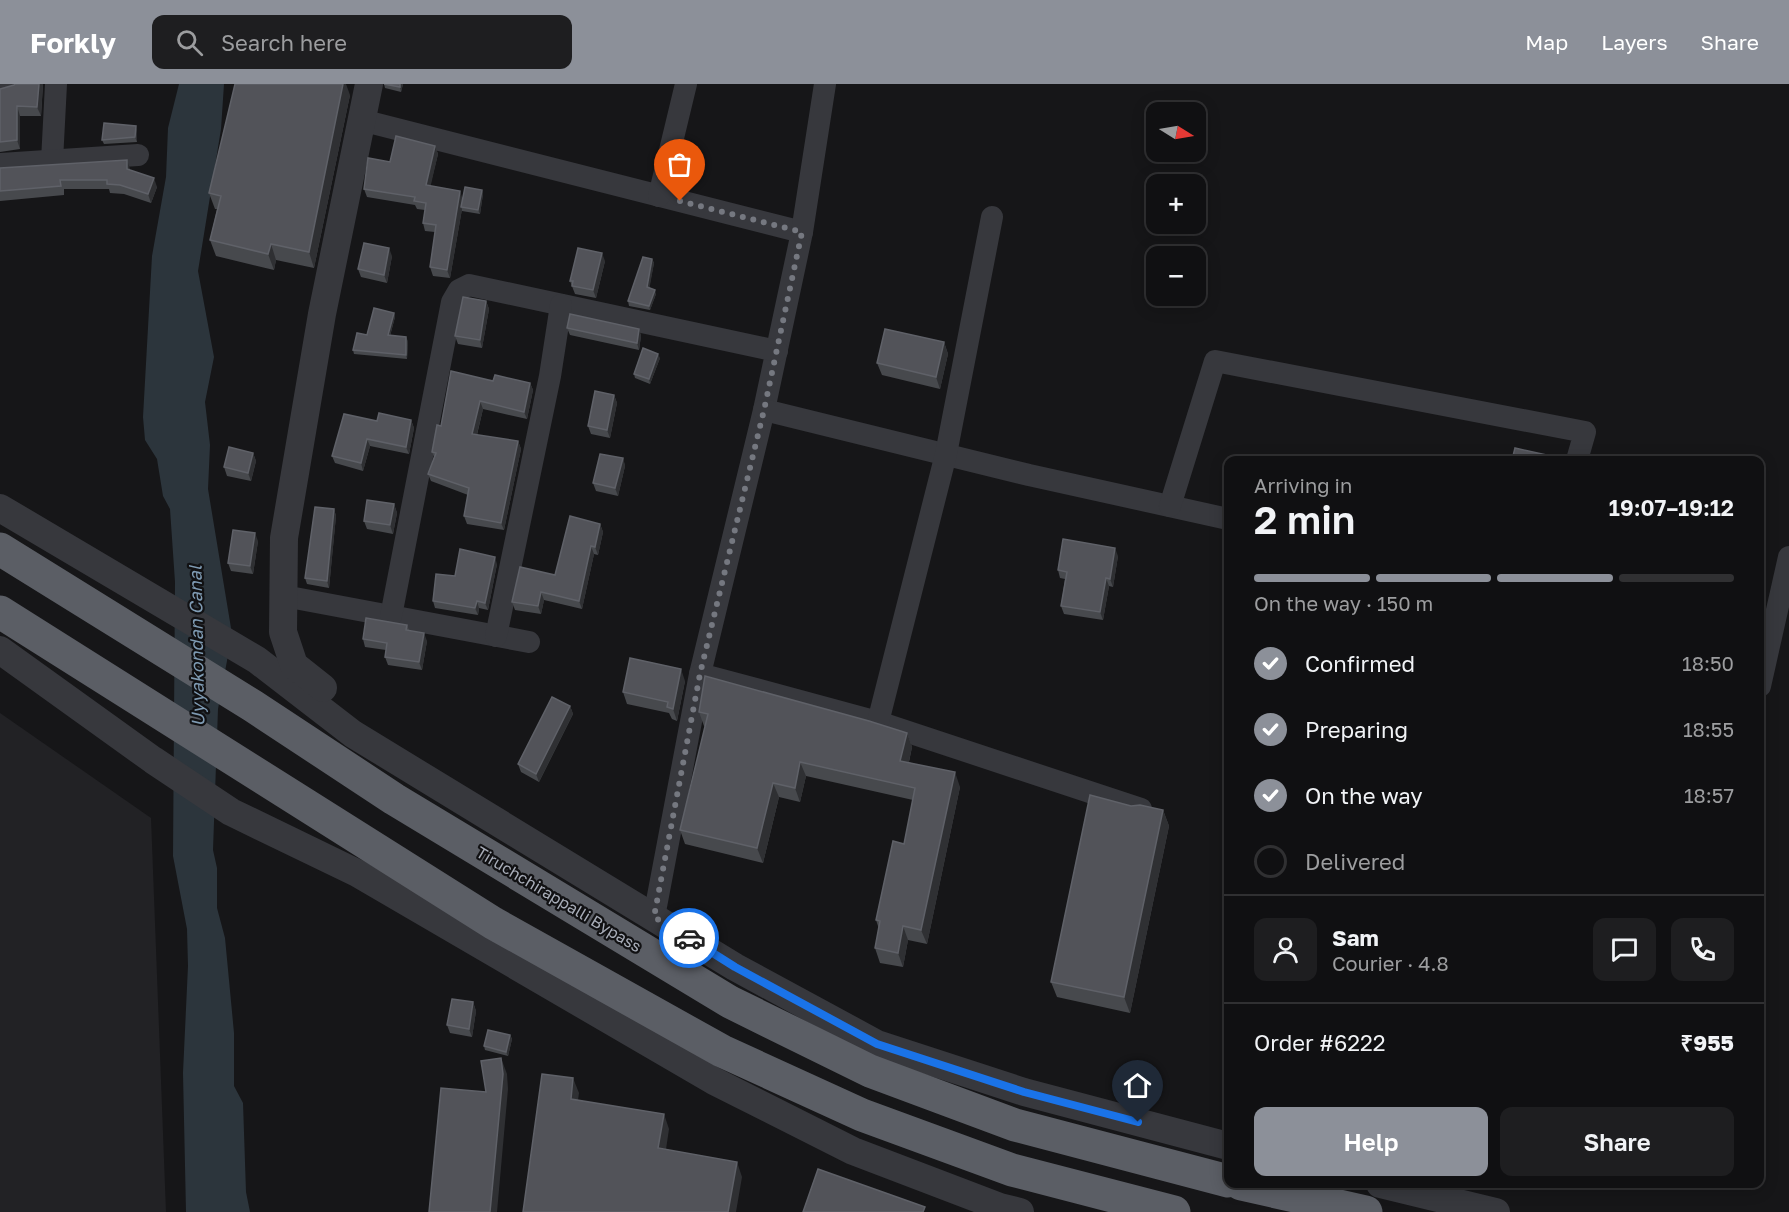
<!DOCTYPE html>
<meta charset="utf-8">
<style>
body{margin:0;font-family:"Golos Text",sans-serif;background:#1e1e20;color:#f1f3f6;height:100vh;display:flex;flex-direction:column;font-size:22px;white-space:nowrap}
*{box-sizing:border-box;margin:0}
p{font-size:20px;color:#9c9d9f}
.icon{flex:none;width:33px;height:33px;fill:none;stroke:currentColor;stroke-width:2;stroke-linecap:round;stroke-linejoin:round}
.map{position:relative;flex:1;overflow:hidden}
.sheet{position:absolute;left:1224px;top:372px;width:540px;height:732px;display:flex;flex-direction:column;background:#101012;border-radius:12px;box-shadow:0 3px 15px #0003,0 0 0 2px #303032}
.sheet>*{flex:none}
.needle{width:39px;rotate:101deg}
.buttons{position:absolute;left:1146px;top:18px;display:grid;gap:12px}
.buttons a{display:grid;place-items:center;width:60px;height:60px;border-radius:12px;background:#101012;box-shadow:0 3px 15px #0003,0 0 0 2px #303032;font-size:30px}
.pin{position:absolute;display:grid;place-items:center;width:51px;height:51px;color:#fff;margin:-62px -26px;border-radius:50% 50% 50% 0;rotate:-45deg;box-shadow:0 0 6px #0007}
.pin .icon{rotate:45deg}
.courier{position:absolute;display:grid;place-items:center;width:60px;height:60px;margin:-30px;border:4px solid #1a73e8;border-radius:50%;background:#fff;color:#222;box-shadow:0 2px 8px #0007}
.summary em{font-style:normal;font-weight:600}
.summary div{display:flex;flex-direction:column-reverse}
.summary{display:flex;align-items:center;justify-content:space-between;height:102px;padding:0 30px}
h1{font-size:39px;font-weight:600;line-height:45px}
.bar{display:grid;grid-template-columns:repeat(4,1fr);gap:9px 6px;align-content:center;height:72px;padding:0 30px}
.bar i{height:8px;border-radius:4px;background:#303032}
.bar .current{background:#8c9099}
.bar p{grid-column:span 4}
.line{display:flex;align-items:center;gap:15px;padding:0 30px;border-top:2px solid #303032}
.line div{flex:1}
.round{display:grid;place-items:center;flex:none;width:63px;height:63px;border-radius:12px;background:#1e1e20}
ol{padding:0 30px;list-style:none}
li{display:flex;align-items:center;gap:18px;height:66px}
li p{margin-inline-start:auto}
li .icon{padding:6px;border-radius:50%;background:#8c9099;color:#fff;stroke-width:4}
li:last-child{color:#9c9d9f}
li i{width:33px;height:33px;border:3px solid #303032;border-radius:50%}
.button{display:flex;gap:12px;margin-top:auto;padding:12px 30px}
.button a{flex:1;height:69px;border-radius:12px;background:#8c9099;color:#fff;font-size:24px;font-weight:600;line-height:69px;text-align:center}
.button a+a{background:#1e1e20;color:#f1f3f6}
header{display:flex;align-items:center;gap:36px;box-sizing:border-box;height:84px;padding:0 30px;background:#8c9099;color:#fff}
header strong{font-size:28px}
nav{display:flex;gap:33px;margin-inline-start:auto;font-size:21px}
.search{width:420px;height:54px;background:#1e1e20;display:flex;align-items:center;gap:15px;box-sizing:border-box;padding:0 21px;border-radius:12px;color:#9c9d9f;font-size:22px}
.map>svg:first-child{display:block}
</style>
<header>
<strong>Forkly</strong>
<div class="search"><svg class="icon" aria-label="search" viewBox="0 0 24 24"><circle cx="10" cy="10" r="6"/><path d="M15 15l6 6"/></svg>Search here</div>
<nav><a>Map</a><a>Layers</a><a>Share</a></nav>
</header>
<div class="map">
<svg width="1789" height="1128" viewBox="0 0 1789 1128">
<rect width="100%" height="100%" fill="#161618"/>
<polygon fill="#222225" points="0,629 151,734 166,1128 0,1128"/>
<polygon fill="#2c353c" points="179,0 224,0 221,45 198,187 214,273 205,318 210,361 208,405 232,550 218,625 213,766 217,784 217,824 225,854 234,949 234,1002 243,1019 246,1108 250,1128 186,1128 183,989 188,882 187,845 173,772 175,498 170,425 163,412 157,375 145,356 143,333 152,172 166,93 168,44"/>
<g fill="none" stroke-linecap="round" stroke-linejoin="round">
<g stroke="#37383d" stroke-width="22">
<polyline points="0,1 9,0"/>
<polyline points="361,36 802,148 764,326 700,590 654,833"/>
<polyline points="52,77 56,0"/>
<polyline points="0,80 138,71"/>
<polyline points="659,112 686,0"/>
<polyline points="802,148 825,0"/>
<polyline points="764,326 1029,391 1228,435"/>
<polyline points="1170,422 1215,277 1585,348 1577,376"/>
<polyline points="284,512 529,558"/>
<polyline points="391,532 452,218 459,206 469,201 777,267"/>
<polyline points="496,552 550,292 561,221"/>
<polyline points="700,590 878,638 1141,725"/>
<polyline points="1760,602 1789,473"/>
<polyline points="878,638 946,370 992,133"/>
</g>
<g stroke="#37383d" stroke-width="28">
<polyline points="0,424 257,576 353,650 735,883 877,960 1024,1008 1228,1062"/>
<polyline points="0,566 153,676 231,728 357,789 714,997 853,1067 1000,1123 1020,1128"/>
<polyline points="323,604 294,581 283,548 284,454 322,230 369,0"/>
<polyline points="1380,1100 1496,1128"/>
</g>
<g stroke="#5b5e65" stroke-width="33">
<polyline points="0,465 253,622 394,715 730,918 870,987 1015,1041 1228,1097"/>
<polyline points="0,528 493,839 722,967 862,1031 1012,1086 1174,1128"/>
<polyline points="1241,1100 1366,1128"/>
</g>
</g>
<g fill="#47494d">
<polygon points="43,0 41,32 20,32 20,65 0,68 0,5"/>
<polygon points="384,0 403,0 401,8 385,4"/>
<polygon points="350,11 314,184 276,176 274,186 216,172 210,156 217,125 215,125 209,109"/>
<polygon points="137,46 137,58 104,60 102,56"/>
<polygon points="435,62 438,70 430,102 463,114 482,106 483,110 480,130 462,127 462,125 450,194 433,192 430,183 435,148 425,147 423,139 425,126 417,125 415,121 367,113 364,105 390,78"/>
<polygon points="0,84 130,85 130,86 157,103 151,119 124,110 110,109 109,105 64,105 64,111 0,117"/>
<polygon points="392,172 387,199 361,193 358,185"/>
<polygon points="652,175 654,179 649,204 656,210 650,226 629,222 628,217"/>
<polygon points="605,177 596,214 575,210 570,197"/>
<polygon points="486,217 489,225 482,264 458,260 455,252"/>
<polygon points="394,229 395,233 390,252 408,257 407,275 354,270 353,266 367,251"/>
<polygon points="567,244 639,245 641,252 639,266 570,251"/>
<polygon points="944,258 948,270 940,305 882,291 877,279"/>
<polygon points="660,274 650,300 635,294 634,290"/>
<polygon points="493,297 530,299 533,306 527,335 483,325 477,351 518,357 521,365 504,446 467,440 464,432 468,411 431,397 428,390 434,373 432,368 441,342"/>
<polygon points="614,311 617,319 610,354 591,350 588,342"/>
<polygon points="411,336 414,344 409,370 370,362 363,387 335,379 332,372 377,337"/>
<polygon points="253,369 256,377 251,397 227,392 224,383"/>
<polygon points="623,374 625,382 618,412 596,407 593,399"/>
<polygon points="394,420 397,429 393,450 367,445 364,437"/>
<polygon points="334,425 336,432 329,504 307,500 305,494"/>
<polygon points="600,440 603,448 598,471 594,470 582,525 544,516 541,530 515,526 512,518 555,491"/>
<polygon points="258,457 253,490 231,487 228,479"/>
<polygon points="1118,472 1113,503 1109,502 1103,536 1064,530 1061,522 1065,495 1060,494 1058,486"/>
<polygon points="497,480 488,526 479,524 478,531 435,524 433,517 455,492"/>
<polygon points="407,541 409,546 427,557 422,586 388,581 385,573 386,566 365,563 363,555"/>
<polygon points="685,597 677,637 672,635 669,629 627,620 623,608"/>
<polygon points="570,622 573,630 539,698 521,688 518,680"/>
<polygon points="699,628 907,649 912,663 909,678 960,703 927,860 908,856 903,883 880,879 875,864 879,845 876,836 904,760 913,716 806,692 800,718 779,713 763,779 685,760 680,746 705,643 704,642"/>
<polygon points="1131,722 1163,726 1169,742 1130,929 1057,913 1051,898"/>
<polygon points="473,918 476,927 472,953 450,949 447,941"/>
<polygon points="510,951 512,955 508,972 485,966 484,962"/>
</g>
<g fill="#2f3033">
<polygon points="39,0 43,0 41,32 37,23"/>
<polygon points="343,0 346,0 350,11 314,184 309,168"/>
<polygon points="400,0 403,0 401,8 400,3"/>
<polygon points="17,22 20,32 20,65 17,56"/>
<polygon points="136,42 137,46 137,58 135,53"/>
<polygon points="435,62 438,70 429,109 426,101"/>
<polygon points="127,76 130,85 130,94 127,85"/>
<polygon points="154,94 157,103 151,119 148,110"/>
<polygon points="482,106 483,110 480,130 478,126"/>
<polygon points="460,107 463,116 461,123 462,125 450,194 447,186"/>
<polygon points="271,160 276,176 274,186 268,170"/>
<polygon points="389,164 392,172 387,199 384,191"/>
<polygon points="602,169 605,177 596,214 593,206"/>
<polygon points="652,175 654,179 649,207 647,203"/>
<polygon points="655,206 656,210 650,226 649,222"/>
<polygon points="486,217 489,225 482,264 480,256"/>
<polygon points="394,229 395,233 389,255 388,251"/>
<polygon points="639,245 641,252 639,266 637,259"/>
<polygon points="406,253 408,257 407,275 406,271"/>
<polygon points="944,258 948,270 940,305 936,293"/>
<polygon points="658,270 660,274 650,300 649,295"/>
<polygon points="530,299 533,306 527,335 524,328"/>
<polygon points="614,311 617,319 610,354 607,346"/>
<polygon points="480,317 483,325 475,358 472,350"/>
<polygon points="411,336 414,344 409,370 406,363"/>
<polygon points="367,355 370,362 363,387 361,379"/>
<polygon points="518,357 521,365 504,446 501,439"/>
<polygon points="253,369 256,377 251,397 248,389"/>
<polygon points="623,374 625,382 618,412 615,404"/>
<polygon points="394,420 397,429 393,450 390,441"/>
<polygon points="334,425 336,432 329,504 327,497"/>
<polygon points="600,440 603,448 598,471 595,463"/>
<polygon points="255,449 258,457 253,490 250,482"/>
<polygon points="591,462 594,470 582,525 579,517"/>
<polygon points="1115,464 1118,472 1113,503 1110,495"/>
<polygon points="495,473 497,480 488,526 485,519"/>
<polygon points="1106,494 1109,502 1103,536 1100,528"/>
<polygon points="541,508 544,516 541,530 538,522"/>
<polygon points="477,517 479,524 478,531 475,524"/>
<polygon points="424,549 427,557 422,586 419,578"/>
<polygon points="681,585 685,597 677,637 673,625"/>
<polygon points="570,622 573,630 539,698 536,690"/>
<polygon points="907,649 912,663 906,691 900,677"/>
<polygon points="800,678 806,692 800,718 795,704"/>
<polygon points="955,688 960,703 927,860 921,846"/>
<polygon points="773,699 779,713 763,779 757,764"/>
<polygon points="1163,726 1169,742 1130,929 1124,913"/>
<polygon points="903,842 908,856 903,883 898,869"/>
<polygon points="473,918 476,927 472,953 469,945"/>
<polygon points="510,951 512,955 508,972 506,968"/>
<polygon points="501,974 507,990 508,1005 497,1128 490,1128"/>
<polygon points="573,994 579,1009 576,1030 571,1015"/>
<polygon points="664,1030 669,1045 664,1079 658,1064"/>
<polygon points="737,1078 742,1093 736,1128 728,1128"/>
</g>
<g fill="#525359" stroke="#5f6168" stroke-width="1.5">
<polygon points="15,0 39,0 37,23 17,22 17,56 0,58 0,5 14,1"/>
<polygon points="235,0 343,0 309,168 271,160 268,170 210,156 221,112 209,109"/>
<polygon points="384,0 400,0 400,3"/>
<polygon points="104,39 136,42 135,53 102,56"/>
<polygon points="396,52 435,62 426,101 460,107 447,186 430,183 436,141 423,139 426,119 414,117 415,113 364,105 368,74 390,78"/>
<polygon points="127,76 127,85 154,94 148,110 120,101 107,100 107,96 60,96 61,102 0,107 0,84"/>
<polygon points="465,103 482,106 478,126 461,123"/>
<polygon points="364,159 389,164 384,191 358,185"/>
<polygon points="578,164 602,169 593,206 572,202 573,197 570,197"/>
<polygon points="643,173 652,175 647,203 655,206 649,222 628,217"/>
<polygon points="463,213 486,217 480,256 455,252"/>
<polygon points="374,224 394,229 388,251 406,253 406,271 353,266 357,249 367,251"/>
<polygon points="570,230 639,245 637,259 567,244"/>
<polygon points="885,245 944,258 936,293 877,279"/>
<polygon points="643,264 658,270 649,295 634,290"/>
<polygon points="451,287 493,297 495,291 530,299 524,328 480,317 472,350 518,357 501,439 464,432 469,404 428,390 436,369 432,368 437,341 441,342"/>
<polygon points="595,307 614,311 607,346 588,342"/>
<polygon points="379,329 411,336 406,363 367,355 361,379 332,372 344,330 377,337"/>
<polygon points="229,363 253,369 248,389 224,383"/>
<polygon points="1515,364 1556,373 1555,376 1512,376"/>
<polygon points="600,370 623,374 615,404 593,399"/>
<polygon points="367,416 394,420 390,441 364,437"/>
<polygon points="315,423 334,425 327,497 305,494"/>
<polygon points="570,432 600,440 595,463 591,462 579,517 541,508 538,522 512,518 520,483 555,491"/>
<polygon points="233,446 255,449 250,482 228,479"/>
<polygon points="1063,455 1115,464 1110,495 1106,494 1100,528 1061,522 1067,488 1058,486"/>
<polygon points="460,465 495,473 485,519 477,517 475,524 433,517 436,490 455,492"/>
<polygon points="366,534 407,541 406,546 424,549 419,578 385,573 387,559 363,555"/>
<polygon points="630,574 681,585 673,625 667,623 668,618 623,608"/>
<polygon points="705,592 869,637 907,649 900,677 955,688 921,846 903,842 898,869 875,864 880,837 876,836 893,757 904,760 915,704 800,678 795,704 773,699 757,764 680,746 708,630 699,628"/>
<polygon points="552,613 570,622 536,690 518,680"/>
<polygon points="1090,711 1131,722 1140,721 1163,726 1124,913 1051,898"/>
<polygon points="452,915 473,918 469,945 447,941"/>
<polygon points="488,946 510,951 506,968 484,962"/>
<polygon points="501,974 503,990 490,1128 429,1128 441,1004 486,1008 481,977"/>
<polygon points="542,990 573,994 571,1015 664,1030 658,1064 737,1078 728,1128 523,1128"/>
<polygon points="818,1085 925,1123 923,1128 803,1128"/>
</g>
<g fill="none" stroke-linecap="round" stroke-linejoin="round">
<polyline stroke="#757880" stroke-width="6" stroke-dasharray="0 10.8" points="680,117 802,148 764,326 700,590 654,833 689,854"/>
<polyline stroke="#1a73e8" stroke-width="8" points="689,854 735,883 877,960 1024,1008 1138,1038"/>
</g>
<g text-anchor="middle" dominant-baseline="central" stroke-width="4.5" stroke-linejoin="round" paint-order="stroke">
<g font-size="16" fill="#a8adb8" stroke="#111113">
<text transform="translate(559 815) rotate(31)">Tiruchchirappalli Bypass</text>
</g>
<g font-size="18" font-style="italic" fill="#7f9bb3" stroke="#111113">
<text transform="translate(196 562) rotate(-91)">Uyyakondan Canal</text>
</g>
</g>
</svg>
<div class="buttons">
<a><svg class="needle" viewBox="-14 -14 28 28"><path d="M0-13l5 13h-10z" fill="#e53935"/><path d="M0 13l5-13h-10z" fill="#9c9d9f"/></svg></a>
<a>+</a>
<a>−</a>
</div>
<div class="pin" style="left:680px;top:117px;background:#ea580c"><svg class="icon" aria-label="bag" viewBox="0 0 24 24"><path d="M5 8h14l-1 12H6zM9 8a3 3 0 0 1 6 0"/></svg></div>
<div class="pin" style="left:1138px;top:1038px;background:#1f2937"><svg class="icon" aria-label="home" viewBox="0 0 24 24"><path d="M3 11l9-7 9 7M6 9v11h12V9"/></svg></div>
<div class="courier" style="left:689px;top:854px"><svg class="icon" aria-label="car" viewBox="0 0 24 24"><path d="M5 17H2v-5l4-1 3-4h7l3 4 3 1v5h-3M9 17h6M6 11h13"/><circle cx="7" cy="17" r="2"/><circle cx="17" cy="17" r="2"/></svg></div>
<section class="sheet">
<div class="summary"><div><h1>2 min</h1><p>Arriving in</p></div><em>19:07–19:12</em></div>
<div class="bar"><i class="current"></i><i class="current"></i><i class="current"></i><i></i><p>On the way · 150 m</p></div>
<ol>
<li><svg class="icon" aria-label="check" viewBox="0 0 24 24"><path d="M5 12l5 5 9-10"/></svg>Confirmed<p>18:50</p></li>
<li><svg class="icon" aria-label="check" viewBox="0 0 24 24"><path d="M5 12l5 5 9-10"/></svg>Preparing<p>18:55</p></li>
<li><svg class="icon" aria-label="check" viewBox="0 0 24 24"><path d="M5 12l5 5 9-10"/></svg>On the way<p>18:57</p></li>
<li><i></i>Delivered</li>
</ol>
<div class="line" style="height:108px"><a class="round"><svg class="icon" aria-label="person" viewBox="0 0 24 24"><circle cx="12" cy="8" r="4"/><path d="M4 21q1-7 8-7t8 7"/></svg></a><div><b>Sam</b><p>Courier · 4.8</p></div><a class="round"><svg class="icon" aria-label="chat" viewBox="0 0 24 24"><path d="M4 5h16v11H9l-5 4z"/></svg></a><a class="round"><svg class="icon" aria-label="phone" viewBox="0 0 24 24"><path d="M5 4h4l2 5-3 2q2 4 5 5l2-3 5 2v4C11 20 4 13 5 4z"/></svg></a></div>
<div class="line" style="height:78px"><div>Order #6222</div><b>₹955</b></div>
<div class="button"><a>Help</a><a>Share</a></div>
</section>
</div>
